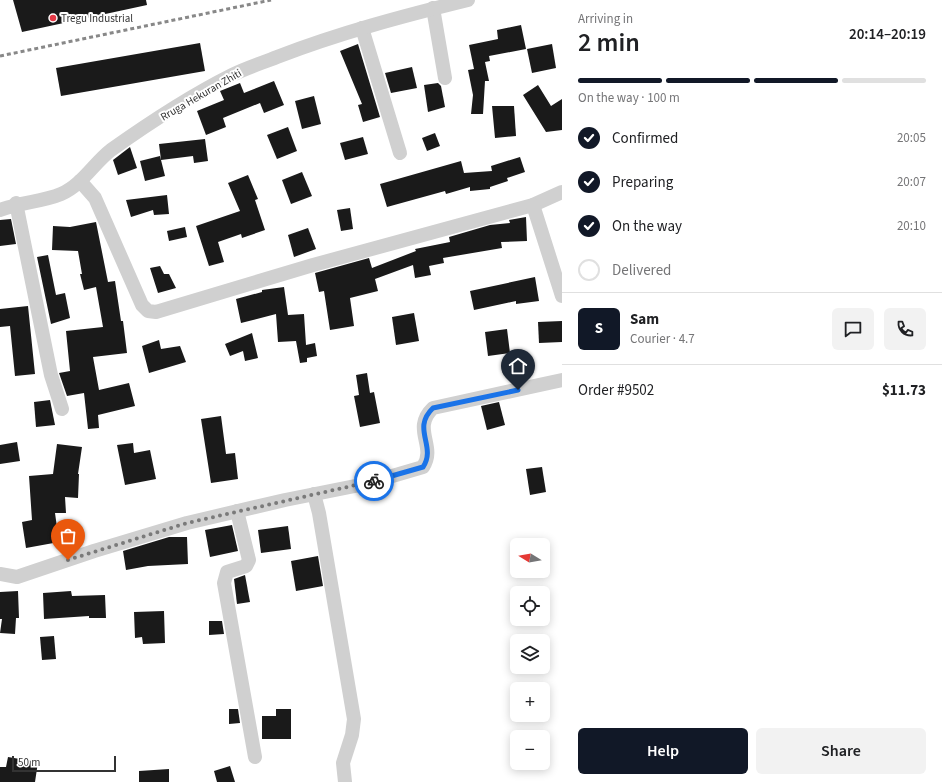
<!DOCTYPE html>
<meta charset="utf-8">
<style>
body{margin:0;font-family:"Source Sans 3",sans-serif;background:#f2f2f2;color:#202124;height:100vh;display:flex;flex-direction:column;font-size:15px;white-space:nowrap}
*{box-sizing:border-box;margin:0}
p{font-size:13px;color:#757577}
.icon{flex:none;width:22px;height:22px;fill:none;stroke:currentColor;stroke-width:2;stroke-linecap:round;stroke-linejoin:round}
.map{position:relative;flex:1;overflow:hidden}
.panel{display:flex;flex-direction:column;background:#fff;width:380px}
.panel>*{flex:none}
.needle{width:26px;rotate:281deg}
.fabs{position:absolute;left:510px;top:538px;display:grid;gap:8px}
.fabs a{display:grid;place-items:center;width:40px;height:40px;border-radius:6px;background:#fff;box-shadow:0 2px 10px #0003;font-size:20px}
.scale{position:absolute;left:12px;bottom:10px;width:104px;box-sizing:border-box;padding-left:4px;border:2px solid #333;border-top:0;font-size:11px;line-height:14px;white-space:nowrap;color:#333;-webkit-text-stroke:3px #fff;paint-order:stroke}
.pin{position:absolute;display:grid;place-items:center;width:34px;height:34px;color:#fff;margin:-41px -17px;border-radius:50% 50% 50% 0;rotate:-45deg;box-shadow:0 0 4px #0007}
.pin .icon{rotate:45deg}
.courier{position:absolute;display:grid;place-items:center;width:40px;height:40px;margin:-20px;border:3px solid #1a73e8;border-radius:50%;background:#fff;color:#222;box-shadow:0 1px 5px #0007}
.head em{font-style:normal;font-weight:600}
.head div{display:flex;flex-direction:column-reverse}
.head{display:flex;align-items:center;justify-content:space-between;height:68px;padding:0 16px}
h1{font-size:26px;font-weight:600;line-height:30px}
.bar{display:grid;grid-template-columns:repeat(4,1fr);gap:6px 4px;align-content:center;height:48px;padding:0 16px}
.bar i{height:5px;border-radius:3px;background:#e0e0e0}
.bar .on{background:#111827}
.bar p{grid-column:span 4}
.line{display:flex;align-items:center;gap:10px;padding:0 16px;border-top:1px solid #e0e0e0}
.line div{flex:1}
.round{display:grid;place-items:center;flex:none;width:42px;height:42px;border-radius:6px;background:#f2f2f2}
ol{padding:0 16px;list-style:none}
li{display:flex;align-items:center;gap:12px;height:44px}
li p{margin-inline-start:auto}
li .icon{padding:4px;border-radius:50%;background:#111827;color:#fff;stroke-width:4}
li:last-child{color:#757577}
li i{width:22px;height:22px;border:2px solid #e0e0e0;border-radius:50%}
.button{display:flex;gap:8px;margin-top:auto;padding:8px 16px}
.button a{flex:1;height:46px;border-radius:6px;background:#111827;color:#fff;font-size:16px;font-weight:600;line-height:46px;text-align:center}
.button a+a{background:#f2f2f2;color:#202124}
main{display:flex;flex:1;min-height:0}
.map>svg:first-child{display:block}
</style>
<main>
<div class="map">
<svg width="562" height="782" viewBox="0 0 562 782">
<rect width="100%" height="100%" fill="#fff"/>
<g fill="#1a1a1a">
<polygon points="13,0 146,0 147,5 22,32"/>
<polygon points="521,25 526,49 489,56 490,61 485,62 489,81 485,81 483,114 471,114 473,95 468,70 474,69 469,45 498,39 497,30"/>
<polygon points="200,43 205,71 61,96 56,68"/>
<polygon points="358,44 380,117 363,122 358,105 362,104 340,51"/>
<polygon points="552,44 556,68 532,73 527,49"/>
<polygon points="412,67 417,88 391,93 385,73"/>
<polygon points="274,81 284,105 264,113 260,103 223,118 226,127 206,135 197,111 224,100 220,91 240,83 244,93"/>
<polygon points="438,83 441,86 445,107 428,112 424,85"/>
<polygon points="538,85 551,106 562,99 562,130 546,132 523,95"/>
<polygon points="314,96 321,124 302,129 295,101"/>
<polygon points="492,106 514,106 516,136 495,138"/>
<polygon points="288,127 297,151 277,159 267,135"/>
<polygon points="435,133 440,146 427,151 422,138"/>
<polygon points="363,137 368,154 345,160 340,143"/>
<polygon points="205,139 208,161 194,163 193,156 161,160 159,144"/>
<polygon points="130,147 137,168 118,175 113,160"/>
<polygon points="160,156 165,176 145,181 140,161"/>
<polygon points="520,157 525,172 507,178 508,181 490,187 490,189 470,191 470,187 446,194 445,191 387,207 380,184 461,161 464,173 492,171 491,166"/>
<polygon points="302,172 312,196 291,204 282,180"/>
<polygon points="248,175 258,199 255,200 265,230 242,238 241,234 218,242 224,262 209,266 196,226 240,211 228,183"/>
<polygon points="167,195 169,214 154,215 153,210 131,217 126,200"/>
<polygon points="350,208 353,229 341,231 337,210"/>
<polygon points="526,217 527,241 501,242 502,248 443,258 444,263 429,266 431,275 415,278 413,265 375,279 378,291 350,298 354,326 330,330 324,291 319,292 315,273 369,258 372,268 416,251 415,249 450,242 449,237 490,225 510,223 509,220"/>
<polygon points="11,219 16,244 0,246 0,220"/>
<polygon points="96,222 108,282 115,281 121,321 123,321 127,353 93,357 99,390 129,383 135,406 98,415 99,428 88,429 84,393 67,396 59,373 70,371 66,331 103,327 96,287 84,290 80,274 82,274 78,251 52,250 53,226 70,227"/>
<polygon points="185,227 187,237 169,241 167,231"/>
<polygon points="308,228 316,249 294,257 288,235"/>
<polygon points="48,255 56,295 65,293 70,318 51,324 37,257"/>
<polygon points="160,266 164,274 169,274 176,288 158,293 150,268"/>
<polygon points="535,277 539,301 516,304 516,301 474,310 470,291"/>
<polygon points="284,287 288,315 304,314 306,345 315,343 317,356 307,358 307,362 300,363 296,341 278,342 276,314 241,323 236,299 262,292 262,290"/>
<polygon points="28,306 35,374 15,376 10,326 0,327 0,309"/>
<polygon points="414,313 419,341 396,345 392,317"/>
<polygon points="562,321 562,342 539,343 538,322"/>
<polygon points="507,329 510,353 488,356 485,332"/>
<polygon points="252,333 258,358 245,361 243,351 230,356 225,344"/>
<polygon points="159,340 161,349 180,346 186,362 149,373 142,346"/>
<polygon points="367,373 370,393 374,392 380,423 360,427 354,396 359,395 356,375"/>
<polygon points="50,400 55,425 36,427 34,402"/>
<polygon points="499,402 505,425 487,430 481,406"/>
<polygon points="221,416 226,454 235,453 238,479 211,483 201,419"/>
<polygon points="17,442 20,461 0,464 0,445"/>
<polygon points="133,443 134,453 150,450 156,479 125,485 117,445"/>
<polygon points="57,444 82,447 78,474 79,474 78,498 65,497 66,513 55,513 59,542 26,548 22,522 32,520 29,476 53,474"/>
<polygon points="542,467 546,492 530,495 526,469"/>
<polygon points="232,525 238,551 210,557 205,530"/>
<polygon points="288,526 291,549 261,553 258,530"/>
<polygon points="169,537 187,537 188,564 148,566 126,570 123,551"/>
<polygon points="318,556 323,586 296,591 291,561"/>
<polygon points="245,575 250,602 237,604 234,579"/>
<polygon points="18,591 19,618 16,618 15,634 0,633 2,619 0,619 0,592"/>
<polygon points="71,591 72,596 105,595 106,618 89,618 89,616 44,619 43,593"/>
<polygon points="164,611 165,643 143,644 142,637 135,638 134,612"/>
<polygon points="209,621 222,621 224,634 209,635"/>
<polygon points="54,636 56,659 42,660 40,637"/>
<polygon points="229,709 238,709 240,723 229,724"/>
<polygon points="276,709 291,709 291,739 262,739 262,716 276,716"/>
<polygon points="8,757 38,762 35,782 0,782 0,767 6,767"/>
<polygon points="230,766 235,782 217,782 214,771"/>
<polygon points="169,769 169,782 139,782 139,771"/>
</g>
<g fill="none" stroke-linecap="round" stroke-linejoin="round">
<g stroke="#d0d0d0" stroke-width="14">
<polyline points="433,8 445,78"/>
<polyline points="362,28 400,153"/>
<polyline points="80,181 95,198 142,305 148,311 156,312 313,265 533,205 562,192"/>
<polyline points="16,203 51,375 62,409"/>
<polyline points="533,205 562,296"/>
<path d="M0,210C20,202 42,202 61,194C82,185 94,163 111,150C149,123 190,96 232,75C246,68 262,63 277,57C339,33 403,16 468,0"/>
<polyline points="314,494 319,513 354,719 352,735 343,763 345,782"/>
<polyline points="237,511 249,560 246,566 227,572 224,583 255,757"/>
<path d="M0,574L17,577L94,551L187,523L285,500L365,484L423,467C437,446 411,429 433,408L562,380"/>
</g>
<polyline stroke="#888" stroke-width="3" stroke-dasharray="4 3" stroke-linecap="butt" points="0,56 271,0"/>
</g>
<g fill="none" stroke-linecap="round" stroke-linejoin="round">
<polyline stroke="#7a7a7a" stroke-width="4" stroke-dasharray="0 7.2" points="68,560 187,523 374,481"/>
<path stroke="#1a73e8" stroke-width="5" d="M374,481L423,467C437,446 411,429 433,408L518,390"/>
</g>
<circle fill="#e63946" stroke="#fff" stroke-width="1.5" cx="53" cy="18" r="4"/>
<g text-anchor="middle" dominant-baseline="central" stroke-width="4" stroke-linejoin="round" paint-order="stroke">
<g font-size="11" fill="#333" stroke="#fff" text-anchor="start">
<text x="61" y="18">Tregu Industrial</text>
</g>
<g font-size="11" fill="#333" stroke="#fff">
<text transform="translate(201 95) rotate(-30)">Rruga Hekuran Zhiti</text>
</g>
</g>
</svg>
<div class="fabs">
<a><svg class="needle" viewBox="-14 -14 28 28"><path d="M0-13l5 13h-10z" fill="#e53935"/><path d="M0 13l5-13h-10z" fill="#757577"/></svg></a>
<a><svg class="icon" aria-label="locate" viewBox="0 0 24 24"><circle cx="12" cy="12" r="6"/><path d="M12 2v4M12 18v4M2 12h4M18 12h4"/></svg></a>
<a><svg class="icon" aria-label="layers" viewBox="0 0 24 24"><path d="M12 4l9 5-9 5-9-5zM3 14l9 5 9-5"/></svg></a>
<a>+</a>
<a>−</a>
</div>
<div class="scale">50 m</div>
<div class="pin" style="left:68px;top:560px;background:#ea580c"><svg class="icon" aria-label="bag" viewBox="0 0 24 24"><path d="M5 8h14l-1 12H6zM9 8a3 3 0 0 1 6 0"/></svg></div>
<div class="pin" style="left:518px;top:390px;background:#1f2937"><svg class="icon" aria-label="home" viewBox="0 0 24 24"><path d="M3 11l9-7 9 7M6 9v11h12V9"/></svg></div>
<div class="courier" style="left:374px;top:481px"><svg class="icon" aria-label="bike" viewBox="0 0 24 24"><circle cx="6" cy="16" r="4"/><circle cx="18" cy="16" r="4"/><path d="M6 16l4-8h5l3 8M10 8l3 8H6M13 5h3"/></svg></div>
</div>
<section class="panel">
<div class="head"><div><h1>2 min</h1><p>Arriving in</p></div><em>20:14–20:19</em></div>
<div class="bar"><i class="on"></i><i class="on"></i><i class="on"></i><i></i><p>On the way · 100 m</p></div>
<ol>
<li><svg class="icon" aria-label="check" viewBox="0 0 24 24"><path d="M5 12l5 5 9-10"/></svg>Confirmed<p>20:05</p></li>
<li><svg class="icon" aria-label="check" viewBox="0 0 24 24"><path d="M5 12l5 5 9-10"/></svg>Preparing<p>20:07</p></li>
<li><svg class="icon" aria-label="check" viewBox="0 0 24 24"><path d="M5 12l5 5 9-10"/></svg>On the way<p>20:10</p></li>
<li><i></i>Delivered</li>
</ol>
<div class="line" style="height:72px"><b class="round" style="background:#111827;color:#fff">S</b><div><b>Sam</b><p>Courier · 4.7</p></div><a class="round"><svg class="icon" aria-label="chat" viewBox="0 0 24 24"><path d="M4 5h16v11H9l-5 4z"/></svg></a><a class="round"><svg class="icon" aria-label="phone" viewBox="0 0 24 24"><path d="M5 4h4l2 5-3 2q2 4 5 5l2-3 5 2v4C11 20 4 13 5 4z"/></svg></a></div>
<div class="line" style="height:52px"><div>Order #9502</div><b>$11.73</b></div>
<div class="button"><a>Help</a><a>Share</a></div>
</section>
</main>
